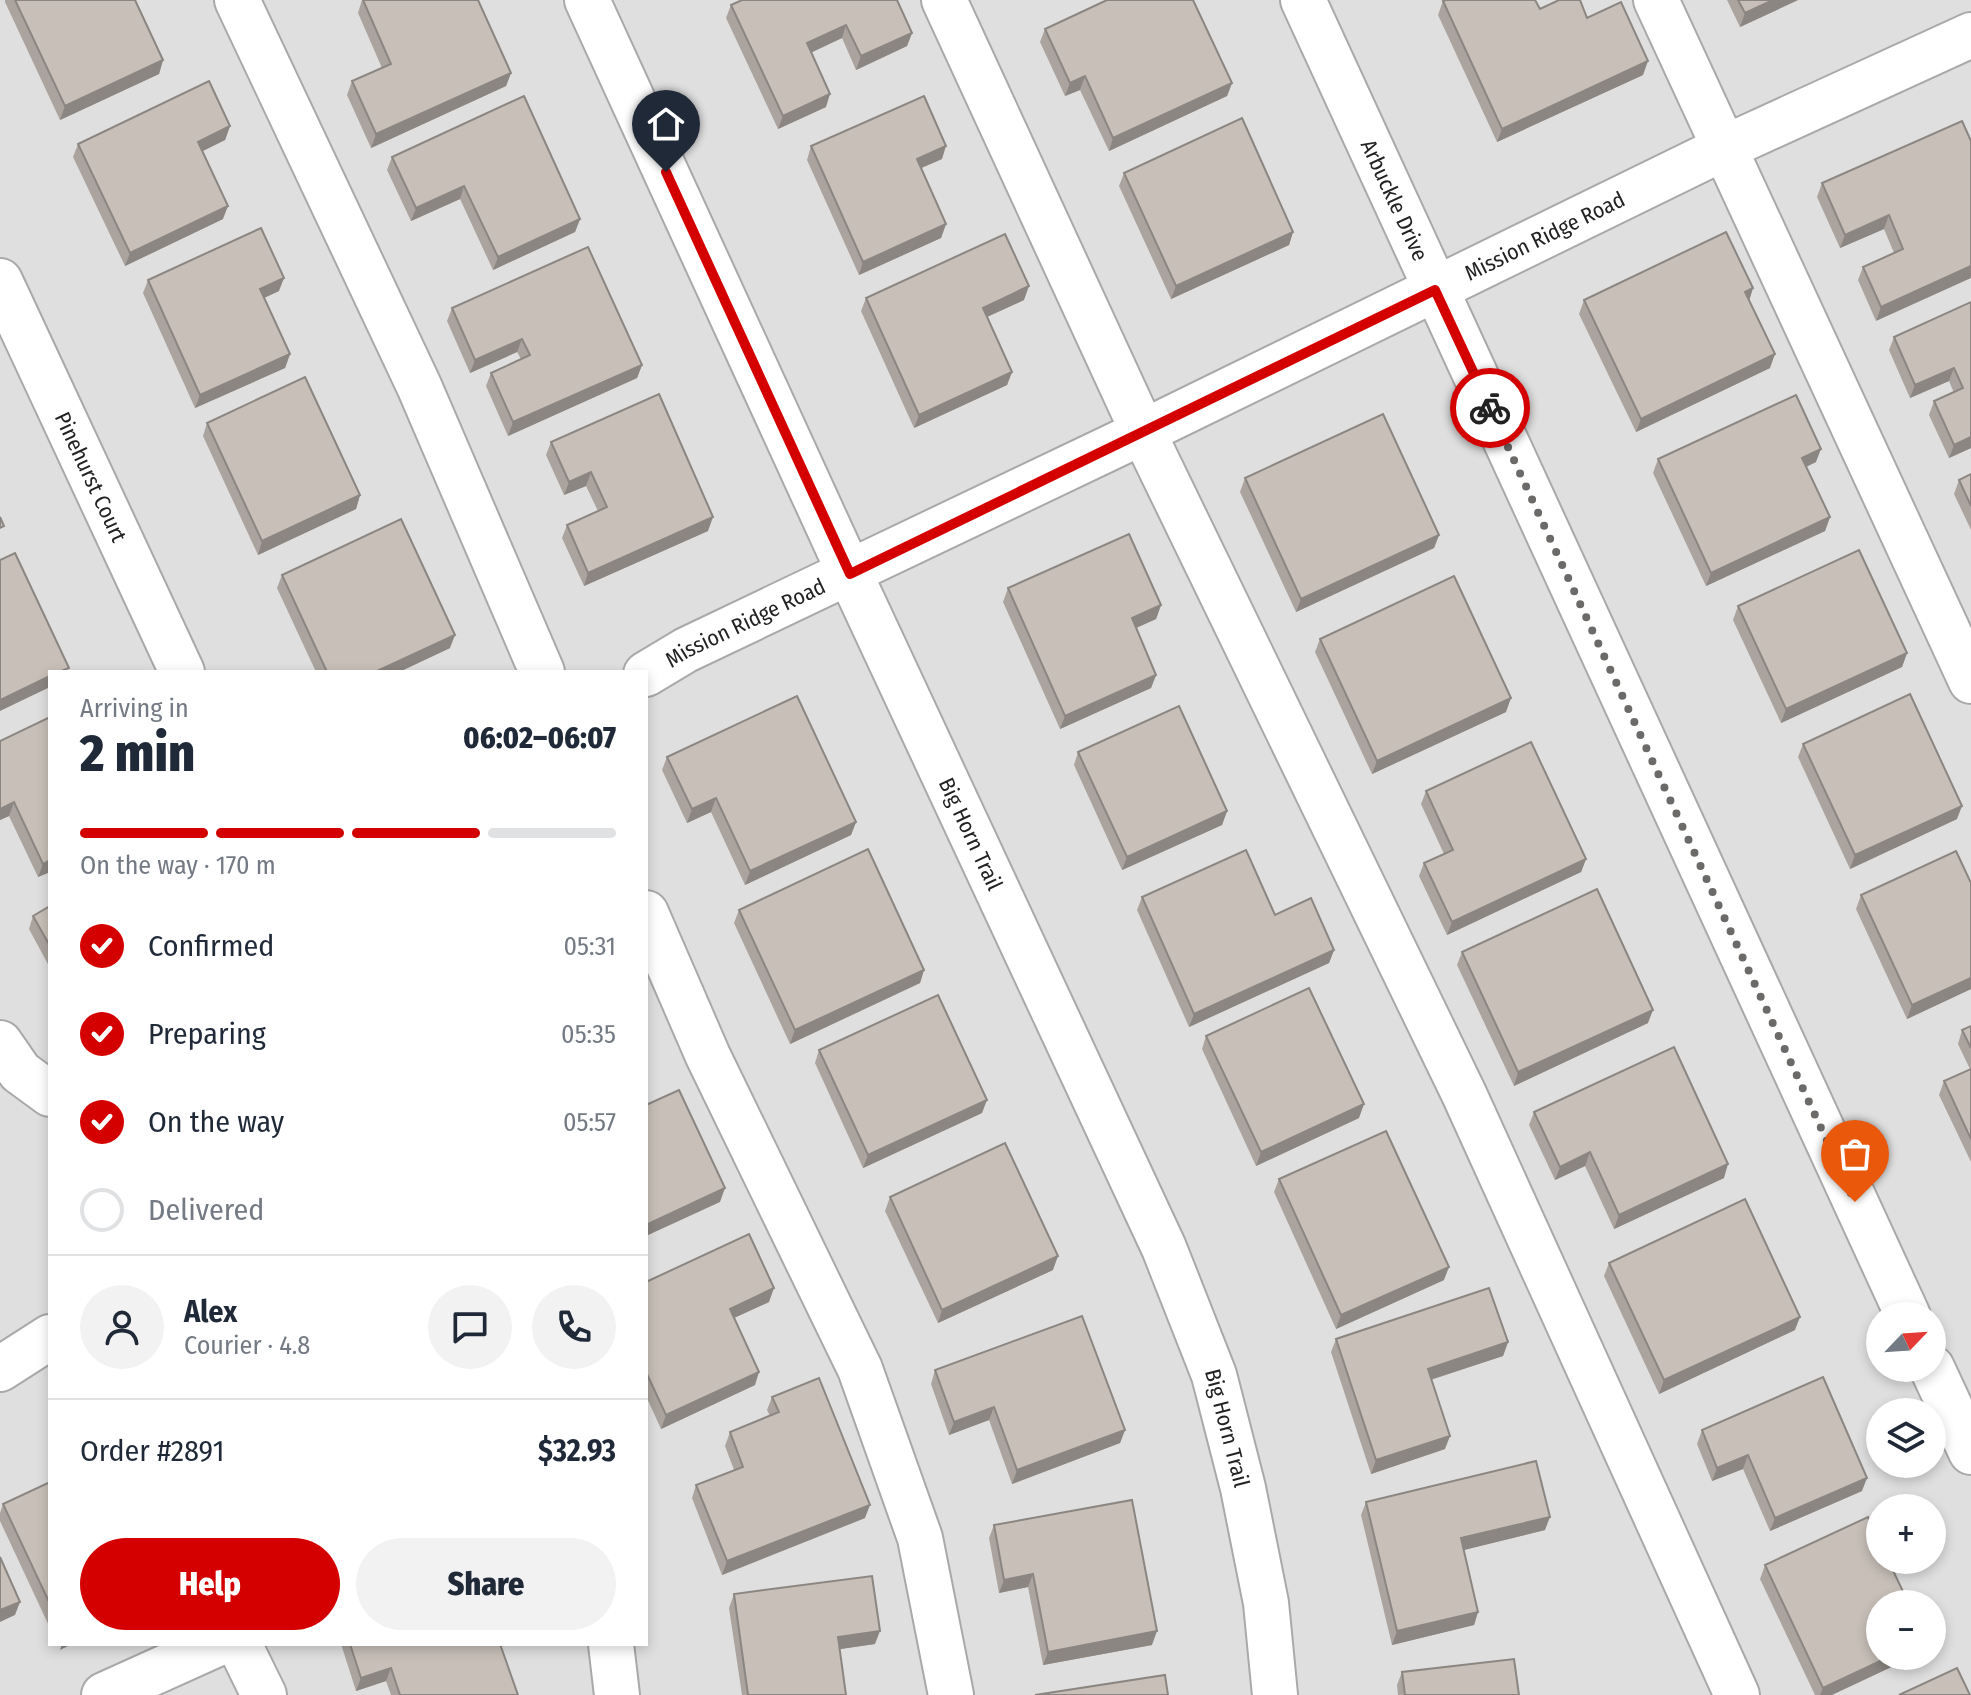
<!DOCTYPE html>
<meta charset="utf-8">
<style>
body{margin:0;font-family:"Fira Sans Condensed",sans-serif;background:#f2f2f3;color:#1f2937;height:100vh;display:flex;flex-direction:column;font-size:30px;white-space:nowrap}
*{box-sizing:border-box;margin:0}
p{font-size:26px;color:#747a83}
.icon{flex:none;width:44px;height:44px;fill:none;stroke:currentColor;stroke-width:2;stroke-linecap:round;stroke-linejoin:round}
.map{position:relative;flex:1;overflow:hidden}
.sheet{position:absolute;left:48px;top:670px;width:600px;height:976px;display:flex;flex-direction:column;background:#fff;border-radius:0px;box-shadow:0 4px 12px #0003}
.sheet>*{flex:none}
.needle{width:52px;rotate:65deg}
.controls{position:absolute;left:1866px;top:1302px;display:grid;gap:16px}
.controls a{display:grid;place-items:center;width:80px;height:80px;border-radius:50%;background:#fff;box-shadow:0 4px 12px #0003;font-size:40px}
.pin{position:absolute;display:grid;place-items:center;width:68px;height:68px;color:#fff;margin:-82px -34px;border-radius:50% 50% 50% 0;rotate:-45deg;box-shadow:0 0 8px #0007}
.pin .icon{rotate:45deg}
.courier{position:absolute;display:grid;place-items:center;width:80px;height:80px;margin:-40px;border:6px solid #d40000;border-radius:50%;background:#fff;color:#222;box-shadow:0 2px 10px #0007}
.overview em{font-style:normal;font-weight:800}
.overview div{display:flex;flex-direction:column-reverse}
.overview{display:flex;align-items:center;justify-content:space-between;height:136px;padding:0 32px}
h1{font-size:52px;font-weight:800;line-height:60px}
.bar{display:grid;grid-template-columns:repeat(4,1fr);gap:12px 8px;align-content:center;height:96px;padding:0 32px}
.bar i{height:10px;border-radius:6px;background:#e0e1e3}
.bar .on{background:#d40000}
.bar p{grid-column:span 4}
.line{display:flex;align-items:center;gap:20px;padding:0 32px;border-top:2px solid #e0e1e3}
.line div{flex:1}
.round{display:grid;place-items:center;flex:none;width:84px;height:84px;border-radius:42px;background:#f2f2f3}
ol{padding:0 32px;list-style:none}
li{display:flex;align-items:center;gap:24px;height:88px}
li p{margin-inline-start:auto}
li .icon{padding:8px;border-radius:50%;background:#d40000;color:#fff;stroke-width:4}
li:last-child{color:#747a83}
li i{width:44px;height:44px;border:4px solid #e0e1e3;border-radius:50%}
.cta{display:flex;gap:16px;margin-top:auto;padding:16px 32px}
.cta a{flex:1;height:92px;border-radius:48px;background:#d40000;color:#fff;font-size:32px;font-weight:800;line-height:92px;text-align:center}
.cta a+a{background:#f2f2f3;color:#1f2937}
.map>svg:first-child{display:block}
</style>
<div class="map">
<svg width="1971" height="1695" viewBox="0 0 1971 1695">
<rect width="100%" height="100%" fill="#f2efe9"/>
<path fill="#e0dfdf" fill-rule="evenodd" d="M0,0H1971V1695H0ZM50,672H646V1644H50ZM1880,1316H1932V1368H1880ZM1880,1412H1932V1464H1880ZM1880,1508H1932V1560H1880ZM1880,1604H1932V1656H1880Z"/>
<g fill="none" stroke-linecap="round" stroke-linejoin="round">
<defs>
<g id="minor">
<polyline points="237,0 419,386 542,672"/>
<path id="s1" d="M587,0L850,574L1164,1248L1214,1375L1243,1488L1266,1603L1275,1695"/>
<polyline points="944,0 1143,432 1464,1094 1737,1695"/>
<path id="s2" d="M1303,0L1908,1316"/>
<polyline points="1656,0 1971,681"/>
<path id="s3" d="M0,281L182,672"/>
<path id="s4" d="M646,674L686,650L1143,432L1724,148L1971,35"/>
<polyline points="646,913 708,1056 860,1369 920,1538 951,1695"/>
<polyline points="0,1043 20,1072 50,1094"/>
<polyline points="1932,1368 1971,1452"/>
<polyline points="0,1369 50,1337"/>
<polyline points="239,1644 264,1695"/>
<polyline points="611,1644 617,1695"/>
<polyline points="104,1695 217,1644"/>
</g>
</defs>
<use href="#minor" stroke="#a9a9a9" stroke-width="48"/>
<use href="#minor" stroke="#fff" stroke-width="44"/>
</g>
<g fill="#aba49e">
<polygon points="5,0 135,0 163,60 159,74 60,120 5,2"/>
<polygon points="362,0 511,73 506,86 371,148 347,95 352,81 382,68 358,13"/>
<polygon points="1727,0 1798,0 1740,27"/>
<polygon points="1443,1 1540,9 1587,18 1643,75 1497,142 1438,15"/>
<polygon points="731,5 912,33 907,46 856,70 842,38 811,52 826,107 778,129 726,18"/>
<polygon points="1045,29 1232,83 1227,96 1109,151 1080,90 1065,96 1040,42"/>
<polygon points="1962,121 1876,321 1858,280 1863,267 1894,253 1884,229 1840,248 1817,197 1822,183"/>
<polygon points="230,126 225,140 202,151 223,219 125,266 73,157 78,144"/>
<polygon points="811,146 942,159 921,168 946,224 941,238 859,275 807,160"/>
<polygon points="392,157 580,219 575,232 493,270 460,199 411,221 387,170"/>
<polygon points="1124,173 1293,232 1289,245 1171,299 1119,186"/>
<polygon points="148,280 279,291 264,298 290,354 285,368 195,408 143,293"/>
<polygon points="1753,288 1749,300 1770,368 1636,432 1579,314 1584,300"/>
<polygon points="866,298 1024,300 987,317 1012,372 1007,385 914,428 861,311"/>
<polygon points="1971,302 1971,448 1949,458 1929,415 1934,401 1954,393 1949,381 1910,398 1889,350 1894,337"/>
<polygon points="452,308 642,365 637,378 508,436 486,386 491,373 521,359 517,352 470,373 447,321"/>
<polygon points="207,423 360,495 356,509 258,555 203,436"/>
<polygon points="551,442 708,531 584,586 562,538 567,525 598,511 586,486 564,495 546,455"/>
<polygon points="1658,459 1816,462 1806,467 1830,517 1825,531 1706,586 1653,473"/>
<polygon points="1971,474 1971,530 1954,494 1959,480"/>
<polygon points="1245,478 1439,535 1434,548 1296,612 1240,492"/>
<polygon points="282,575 450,648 399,672 316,672 277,588"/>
<polygon points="1008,588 1161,605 1156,619 1136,628 1156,675 1151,688 1060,729 1003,602"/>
<polygon points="1738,606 1907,653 1902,667 1781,723 1733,620"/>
<polygon points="1320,639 1506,712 1372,774 1315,652"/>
<polygon points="0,741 50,872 38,877 9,816 0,820"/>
<polygon points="1803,744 1957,819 1850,869 1798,757"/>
<polygon points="1078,752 1227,811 1222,825 1122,870 1074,765"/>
<polygon points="667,757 856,822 851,835 745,885 711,812 687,823 662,770"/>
<polygon points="1426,791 1586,859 1581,872 1447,935 1419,876 1424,863 1444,854 1421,804"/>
<polygon points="1971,883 1971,989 1907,1019 1856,909 1861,895"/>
<polygon points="1142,897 1275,915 1334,950 1329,963 1189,1027 1137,910"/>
<polygon points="50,906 50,968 29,929 33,916"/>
<polygon points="739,910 924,970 920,983 790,1044 734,923"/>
<polygon points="1462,952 1648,1023 1514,1086 1457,965"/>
<polygon points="1971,1026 1971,1162 1939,1095 1944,1081 1970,1069 1958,1044 1962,1030"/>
<polygon points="1206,1036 1359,1118 1256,1166 1202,1049"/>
<polygon points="819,1050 982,1113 863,1168 815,1063"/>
<polygon points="1534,1112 1724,1178 1614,1229 1585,1166 1555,1180 1529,1125"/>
<polygon points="1279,1179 1444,1280 1336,1329 1274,1192"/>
<polygon points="890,1197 1053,1270 938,1323 885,1211"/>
<polygon points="1609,1263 1795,1330 1659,1394 1604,1276"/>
<polygon points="646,1282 769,1302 734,1318 755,1385 661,1429 646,1396"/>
<polygon points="1336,1339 1508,1342 1503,1356 1431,1380 1445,1449 1371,1474 1331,1352"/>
<polygon points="935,1370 1125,1430 1120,1443 1012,1484 989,1420 949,1435 931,1384"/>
<polygon points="772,1397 865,1518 722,1575 692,1498 696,1485 734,1470 725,1446 730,1432 770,1416 767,1410"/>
<polygon points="1702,1430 1862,1491 1770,1531 1743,1469 1712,1481 1697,1444"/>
<polygon points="50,1482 50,1628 0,1521 0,1513 3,1504"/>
<polygon points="1366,1502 1545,1530 1463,1550 1478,1612 1474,1625 1392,1645 1361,1515"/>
<polygon points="994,1525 1152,1645 1043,1665 1028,1587 999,1593 989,1538"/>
<polygon points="1765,1565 1832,1695 1815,1695 1760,1579"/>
<polygon points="734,1594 875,1644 840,1649 846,1695 742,1695 729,1608"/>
<polygon points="341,1644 500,1644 518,1695 391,1695 386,1681 356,1691"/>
<polygon points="1402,1672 1519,1695 1398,1695 1397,1685"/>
</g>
<g fill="#8b8681">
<polygon points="1773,0 1798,0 1740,27 1745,13"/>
<polygon points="846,25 842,38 802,57 807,43"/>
<polygon points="912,33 907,46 856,70 861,56"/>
<polygon points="163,60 159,74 60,120 65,106"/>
<polygon points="1648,61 1643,75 1497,142 1502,129"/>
<polygon points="511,73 506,86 371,148 376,134"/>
<polygon points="1085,76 1080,90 1065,96 1070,83"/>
<polygon points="1232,83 1227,96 1109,151 1113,138"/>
<polygon points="830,94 826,107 778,129 783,116"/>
<polygon points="230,126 225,140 193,156 198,142"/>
<polygon points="946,146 942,159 912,172 917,159"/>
<polygon points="464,186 460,199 411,221 416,208"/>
<polygon points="228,206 223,219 125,266 130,253"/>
<polygon points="1889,215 1884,229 1840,248 1845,235"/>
<polygon points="580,219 575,232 493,270 498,257"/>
<polygon points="946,224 941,238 859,275 863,262"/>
<polygon points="1293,232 1289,245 1171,299 1176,286"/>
<polygon points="1971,266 1971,278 1876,321 1881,307"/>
<polygon points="284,278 279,291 255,302 260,289"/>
<polygon points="1029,286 1024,300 978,321 983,308"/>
<polygon points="1753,288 1749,301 1745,292"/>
<polygon points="522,339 517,352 470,373 475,360"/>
<polygon points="290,354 285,368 195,408 200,395"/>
<polygon points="1775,354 1770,368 1636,432 1641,419"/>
<polygon points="642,365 637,378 508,436 513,422"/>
<polygon points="1954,368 1949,381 1910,398 1915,385"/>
<polygon points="1012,372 1007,385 914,428 919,415"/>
<polygon points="1971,437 1971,448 1949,458 1954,445"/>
<polygon points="1821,449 1816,462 1797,471 1802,458"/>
<polygon points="591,472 586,486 564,495 569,482"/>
<polygon points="360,495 356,509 258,555 262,541"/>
<polygon points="713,517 708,531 584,586 588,573"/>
<polygon points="1830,517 1825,531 1706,586 1711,573"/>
<polygon points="1439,535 1434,548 1296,612 1301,599"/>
<polygon points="1161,605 1156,619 1127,632 1132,618"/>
<polygon points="455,635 450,648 399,672 375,672"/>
<polygon points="1907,653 1902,667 1781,723 1786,709"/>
<polygon points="1156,675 1151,688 1060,729 1065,716"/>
<polygon points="50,676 50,687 0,711 0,700"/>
<polygon points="1511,698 1506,712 1372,774 1377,761"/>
<polygon points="716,798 711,812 687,823 692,809"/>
<polygon points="14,802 9,816 0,820 0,809"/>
<polygon points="1962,806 1957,819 1850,869 1855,855"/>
<polygon points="1227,811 1222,825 1122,870 1127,857"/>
<polygon points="856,822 851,835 745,885 750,871"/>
<polygon points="1586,859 1581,872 1447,935 1452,922"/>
<polygon points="50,860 50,872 38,877 43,864"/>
<polygon points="1334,950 1329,963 1189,1027 1194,1014"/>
<polygon points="924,970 920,983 790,1044 795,1030"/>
<polygon points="1971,978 1971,989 1907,1019 1912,1005"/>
<polygon points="1653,1010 1648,1023 1514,1086 1518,1072"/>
<polygon points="987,1100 982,1113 863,1168 868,1155"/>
<polygon points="1364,1104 1359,1118 1256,1166 1261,1152"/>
<polygon points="1590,1152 1585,1166 1555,1180 1560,1167"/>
<polygon points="1728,1164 1724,1178 1614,1229 1619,1215"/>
<polygon points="725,1188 720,1202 646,1236 646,1225"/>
<polygon points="1058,1256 1053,1270 938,1323 942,1310"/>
<polygon points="1449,1267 1444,1280 1336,1329 1341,1315"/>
<polygon points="774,1288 769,1302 725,1322 730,1309"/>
<polygon points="1800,1317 1795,1330 1659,1394 1664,1380"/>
<polygon points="1508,1342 1503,1356 1423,1382 1428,1369"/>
<polygon points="759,1372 755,1385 661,1429 666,1415"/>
<polygon points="994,1407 989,1420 949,1435 954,1422"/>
<polygon points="1125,1430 1120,1443 1012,1484 1017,1470"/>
<polygon points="1450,1436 1445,1449 1371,1474 1376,1460"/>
<polygon points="1748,1455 1743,1469 1712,1481 1717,1468"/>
<polygon points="1867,1478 1862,1491 1770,1531 1775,1518"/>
<polygon points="870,1505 865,1518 722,1575 727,1561"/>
<polygon points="1550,1517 1545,1530 1456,1552 1461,1538"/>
<polygon points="1033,1574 1028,1587 999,1593 1004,1580"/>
<polygon points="20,1602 15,1615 0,1622 0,1610"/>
<polygon points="1478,1612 1474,1625 1392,1645 1397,1631"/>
<polygon points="880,1631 875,1644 834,1650 838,1637"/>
<polygon points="1157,1631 1152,1645 1043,1665 1048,1652"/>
<polygon points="62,1644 72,1644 60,1650"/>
<polygon points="1891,1656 1915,1656 1832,1695 1820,1695 1823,1688"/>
<polygon points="391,1668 386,1681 356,1691 361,1678"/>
</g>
<g fill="#c7bfb8" stroke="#8b8681" stroke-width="2">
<polygon points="15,0 135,0 163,60 65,106"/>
<polygon points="363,0 478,0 511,73 376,134 352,81 391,64"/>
<polygon points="742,0 897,0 912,33 861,56 846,25 807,43 830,94 783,116 731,5"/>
<polygon points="1107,0 1193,0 1232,83 1113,138 1085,76 1070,83 1045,29"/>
<polygon points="1446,0 1535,0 1540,9 1559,0 1580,0 1587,18 1621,2 1648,61 1502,129 1443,1"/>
<polygon points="1738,0 1773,0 1745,13"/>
<polygon points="209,81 230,126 198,142 228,206 130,253 78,144"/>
<polygon points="524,96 580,219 498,257 464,186 416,208 392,157"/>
<polygon points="924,96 946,146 917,159 946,224 863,262 811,146"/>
<polygon points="1242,118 1293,232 1176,286 1124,173"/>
<polygon points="1962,121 1971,141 1971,266 1881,307 1863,267 1903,249 1889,215 1845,235 1822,183"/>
<polygon points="261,228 284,278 260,289 290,354 200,395 148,280"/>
<polygon points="1726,232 1753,288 1745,292 1775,354 1641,419 1584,300"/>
<polygon points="1005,234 1029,286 983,308 1012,372 919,415 866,298"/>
<polygon points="588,247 642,365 513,422 491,373 530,355 522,339 475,360 452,308"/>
<polygon points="1971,302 1971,437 1954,445 1934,401 1963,388 1954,368 1915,385 1894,337"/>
<polygon points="305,377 360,495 262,541 207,423"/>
<polygon points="659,394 713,517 588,573 567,525 607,507 591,472 569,482 551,442"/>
<polygon points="1796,395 1821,449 1802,458 1830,517 1711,573 1658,459"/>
<polygon points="1383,414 1439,535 1301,599 1245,478"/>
<polygon points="1971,474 1971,506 1959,480"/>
<polygon points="0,517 4,526 0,528"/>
<polygon points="401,519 455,635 375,672 327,672 282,575"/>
<polygon points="1129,534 1161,605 1132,618 1156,675 1065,716 1008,588"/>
<polygon points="1859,550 1907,653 1786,709 1738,606"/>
<polygon points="15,553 69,668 59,672 50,672 50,676 0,700 0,560"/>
<polygon points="1454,576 1511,698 1377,761 1320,639"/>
<polygon points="1910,694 1962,806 1855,855 1803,744"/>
<polygon points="797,696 856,822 750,871 716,798 692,809 667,757"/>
<polygon points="1179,706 1227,811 1127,857 1078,752"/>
<polygon points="50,717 50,860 43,864 14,802 0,809 0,741"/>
<polygon points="1531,742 1586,859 1452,922 1424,863 1453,850 1426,791"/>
<polygon points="868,849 924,970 795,1030 739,910"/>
<polygon points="1246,850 1275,915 1311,898 1334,950 1194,1014 1142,897"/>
<polygon points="1956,851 1971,883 1971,978 1912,1005 1861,895"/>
<polygon points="1597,889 1653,1010 1518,1072 1462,952"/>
<polygon points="50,906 50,946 33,916"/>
<polygon points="1309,988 1364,1104 1261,1152 1206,1036"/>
<polygon points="938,995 987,1100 868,1155 819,1050"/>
<polygon points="1971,1026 1971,1048 1962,1030"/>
<polygon points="1674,1047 1728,1164 1619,1215 1590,1152 1560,1167 1534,1112"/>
<polygon points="1971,1069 1971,1139 1944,1081"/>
<polygon points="679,1090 725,1188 646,1225 646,1105"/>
<polygon points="1386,1131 1449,1267 1341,1315 1279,1179"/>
<polygon points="1005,1143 1058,1256 942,1310 890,1197"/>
<polygon points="1745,1199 1800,1317 1664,1380 1609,1263"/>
<polygon points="749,1234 774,1288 730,1309 759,1372 666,1415 646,1372 646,1282"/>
<polygon points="1489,1288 1508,1342 1428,1369 1450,1436 1376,1460 1336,1339"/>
<polygon points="1082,1316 1125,1430 1017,1470 994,1407 954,1422 935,1370"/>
<polygon points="1823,1377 1867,1478 1775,1518 1748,1455 1717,1468 1702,1430"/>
<polygon points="819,1378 870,1505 727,1561 696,1485 743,1467 730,1432 779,1412 772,1397"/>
<polygon points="1536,1461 1550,1517 1461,1538 1478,1612 1397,1631 1366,1502"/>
<polygon points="50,1482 50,1604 3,1504"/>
<polygon points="1132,1500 1157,1631 1048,1652 1033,1574 1004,1580 994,1525"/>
<polygon points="1868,1517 1880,1543 1880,1560 1888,1560 1909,1604 1880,1604 1880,1656 1891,1656 1823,1688 1765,1565"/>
<polygon points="0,1557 20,1602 0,1610"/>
<polygon points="872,1576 880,1631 838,1637 846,1695 748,1695 734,1594"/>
<polygon points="350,1644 500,1644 518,1695 400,1695 391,1668 361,1678"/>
<polygon points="1514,1659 1519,1695 1405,1695 1402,1672"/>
<polygon points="1957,1668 1970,1695 1899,1695"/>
<polygon points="1165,1675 1168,1695 1035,1695"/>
</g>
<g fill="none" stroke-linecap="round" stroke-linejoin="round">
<polyline stroke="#6b6a68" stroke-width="8" stroke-dasharray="0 14.4" points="1490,408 1855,1202"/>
<polyline stroke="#d40000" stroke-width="10" points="666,172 850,574 1435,290 1490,408"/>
</g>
<g text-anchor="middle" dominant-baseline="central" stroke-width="7" stroke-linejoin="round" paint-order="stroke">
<g font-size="22" fill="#222" stroke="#fff">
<text stroke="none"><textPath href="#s2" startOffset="220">Arbuckle Drive</textPath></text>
<text stroke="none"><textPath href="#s4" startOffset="1000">Mission Ridge Road</textPath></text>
<text stroke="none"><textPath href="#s3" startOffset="216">Pinehurst Court</textPath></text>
<text stroke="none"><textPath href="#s4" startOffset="112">Mission Ridge Road</textPath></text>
<text stroke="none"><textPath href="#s1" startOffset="918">Big Horn Trail</textPath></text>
<text stroke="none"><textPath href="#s1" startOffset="1566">Big Horn Trail</textPath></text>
</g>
</g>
</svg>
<div class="controls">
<a><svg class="needle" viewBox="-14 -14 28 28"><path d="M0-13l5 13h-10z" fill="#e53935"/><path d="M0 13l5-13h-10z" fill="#747a83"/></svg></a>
<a><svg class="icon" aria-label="layers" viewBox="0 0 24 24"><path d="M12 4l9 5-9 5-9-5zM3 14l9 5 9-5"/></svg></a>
<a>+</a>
<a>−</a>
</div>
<div class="pin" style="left:1855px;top:1202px;background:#ea580c"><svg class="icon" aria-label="bag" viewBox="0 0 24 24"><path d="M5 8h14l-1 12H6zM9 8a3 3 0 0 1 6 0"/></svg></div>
<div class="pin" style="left:666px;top:172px;background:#1f2937"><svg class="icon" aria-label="home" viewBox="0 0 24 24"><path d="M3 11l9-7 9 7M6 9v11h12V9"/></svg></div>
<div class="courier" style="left:1490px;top:408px"><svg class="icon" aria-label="bike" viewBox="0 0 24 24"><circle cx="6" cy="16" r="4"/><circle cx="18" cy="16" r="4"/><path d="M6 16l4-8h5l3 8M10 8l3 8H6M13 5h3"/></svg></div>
<section class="sheet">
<div class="overview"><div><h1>2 min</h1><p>Arriving in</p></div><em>06:02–06:07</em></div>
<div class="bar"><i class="on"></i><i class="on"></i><i class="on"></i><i></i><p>On the way · 170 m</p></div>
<ol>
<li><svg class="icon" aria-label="check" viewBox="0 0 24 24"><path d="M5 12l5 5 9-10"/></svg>Confirmed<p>05:31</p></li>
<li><svg class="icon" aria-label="check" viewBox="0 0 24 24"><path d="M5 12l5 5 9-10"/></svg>Preparing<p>05:35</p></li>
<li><svg class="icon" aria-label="check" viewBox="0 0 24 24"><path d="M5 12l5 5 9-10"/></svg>On the way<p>05:57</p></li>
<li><i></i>Delivered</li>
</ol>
<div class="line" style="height:144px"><a class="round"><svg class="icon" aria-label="person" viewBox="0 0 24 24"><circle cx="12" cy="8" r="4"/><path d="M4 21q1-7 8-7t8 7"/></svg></a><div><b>Alex</b><p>Courier · 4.8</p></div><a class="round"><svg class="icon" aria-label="chat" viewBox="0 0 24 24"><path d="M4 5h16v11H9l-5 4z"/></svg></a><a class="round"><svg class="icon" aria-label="phone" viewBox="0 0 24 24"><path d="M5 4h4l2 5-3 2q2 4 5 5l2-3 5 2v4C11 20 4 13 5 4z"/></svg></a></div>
<div class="line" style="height:104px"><div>Order #2891</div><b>$32.93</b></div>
<div class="cta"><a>Help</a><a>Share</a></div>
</section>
</div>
